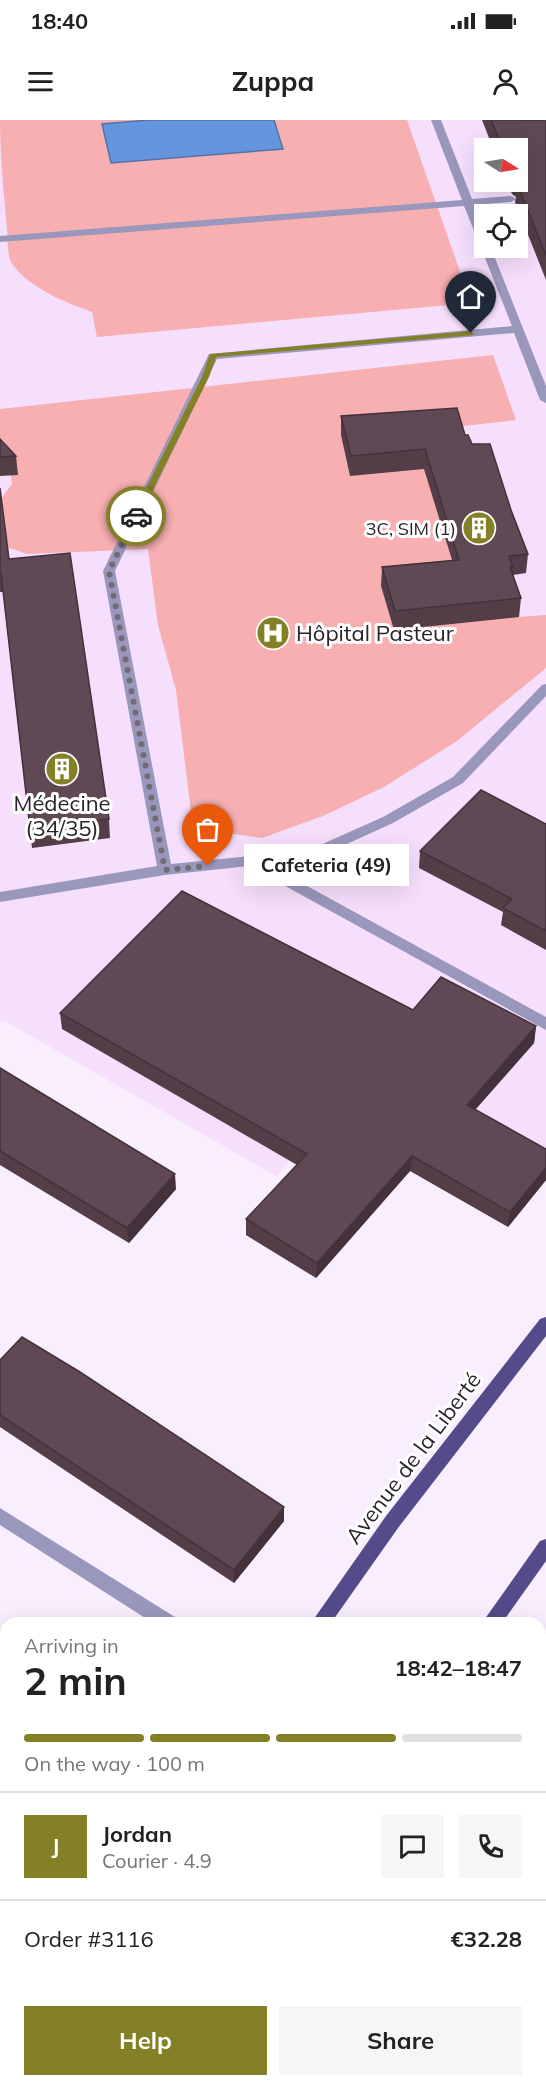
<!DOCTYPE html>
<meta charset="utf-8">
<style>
body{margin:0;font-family:Mulish,sans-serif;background:#f6f6f6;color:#222;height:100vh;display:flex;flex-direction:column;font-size:22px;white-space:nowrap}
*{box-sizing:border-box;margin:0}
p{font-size:20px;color:#767676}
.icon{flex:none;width:33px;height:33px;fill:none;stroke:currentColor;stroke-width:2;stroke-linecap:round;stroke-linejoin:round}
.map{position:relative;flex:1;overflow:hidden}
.details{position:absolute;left:0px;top:1497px;width:546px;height:470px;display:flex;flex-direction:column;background:#fff;border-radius:18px 18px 0 0;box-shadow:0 6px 24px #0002}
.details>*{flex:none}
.needle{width:39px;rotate:101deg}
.tools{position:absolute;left:474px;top:18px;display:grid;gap:12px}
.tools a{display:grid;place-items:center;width:54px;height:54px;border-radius:0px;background:#fff;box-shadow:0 6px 24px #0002;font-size:30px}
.pin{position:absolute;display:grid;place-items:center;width:51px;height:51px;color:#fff;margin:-62px -26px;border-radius:50% 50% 50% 0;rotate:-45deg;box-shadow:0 0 6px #0007}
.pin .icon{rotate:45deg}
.courier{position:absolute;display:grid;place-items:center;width:60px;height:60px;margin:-30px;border:4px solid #838028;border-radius:50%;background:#fff;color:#222;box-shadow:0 2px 8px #0007}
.bubble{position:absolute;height:42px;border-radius:0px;background:#fff;box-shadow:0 6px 24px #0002;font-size:20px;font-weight:700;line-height:42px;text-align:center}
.overview em{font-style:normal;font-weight:700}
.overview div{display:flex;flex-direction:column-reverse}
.overview{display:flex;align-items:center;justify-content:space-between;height:102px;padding:0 24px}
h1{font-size:39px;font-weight:700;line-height:45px}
.bar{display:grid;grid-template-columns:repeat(4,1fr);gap:9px 6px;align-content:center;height:72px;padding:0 24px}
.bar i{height:8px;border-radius:4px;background:#e0e0e0}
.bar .on{background:#838028}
.bar p{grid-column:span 4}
.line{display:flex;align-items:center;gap:15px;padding:0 24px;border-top:2px solid #e0e0e0}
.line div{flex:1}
.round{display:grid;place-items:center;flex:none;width:63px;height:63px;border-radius:0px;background:#f6f6f6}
.cta{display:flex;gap:12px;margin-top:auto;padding:12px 24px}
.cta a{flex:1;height:69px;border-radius:0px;background:#838028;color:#fff;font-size:24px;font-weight:700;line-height:69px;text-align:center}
.cta a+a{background:#f6f6f6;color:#222}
.status{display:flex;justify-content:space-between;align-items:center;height:42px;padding:0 30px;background:#fff;direction:ltr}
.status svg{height:16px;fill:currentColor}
header{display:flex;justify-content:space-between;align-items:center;height:78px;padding:0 24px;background:#fff;font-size:27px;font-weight:700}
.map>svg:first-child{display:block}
</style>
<div class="status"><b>18:40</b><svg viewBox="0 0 49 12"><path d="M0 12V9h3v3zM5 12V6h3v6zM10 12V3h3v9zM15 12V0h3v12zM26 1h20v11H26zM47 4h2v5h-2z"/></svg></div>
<header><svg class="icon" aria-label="menu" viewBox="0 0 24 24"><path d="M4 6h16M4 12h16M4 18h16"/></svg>Zuppa<svg class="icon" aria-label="person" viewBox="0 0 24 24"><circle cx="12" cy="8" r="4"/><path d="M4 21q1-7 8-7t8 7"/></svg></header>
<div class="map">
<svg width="546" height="1966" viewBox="0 0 546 1966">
<rect width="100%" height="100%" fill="#f9eefd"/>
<path fill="#f6dffd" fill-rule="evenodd" d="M0,0H546V1034L382,941L276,1056L3,900L0,902ZM484,28H518V62H484ZM484,94H518V128H484Z"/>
<g fill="#f7afb1">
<path d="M0,0H407L471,183L97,217L92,192C65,182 28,168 11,142C7,134 8,119 7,110C4,73 0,37 0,0Z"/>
<polygon points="493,235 516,300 455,307 424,349 519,497 546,495 546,548 457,621 384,667 323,696 262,718 193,708 176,570 158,505 148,429 27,434 7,427 1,379 12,364 11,355 0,336 0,289"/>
</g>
<polygon fill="#6595dd" stroke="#5373a8" stroke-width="1.5" points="149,0 274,0 283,29 111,43 102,4"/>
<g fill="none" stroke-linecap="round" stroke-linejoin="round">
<g fill="#9a97bc" fill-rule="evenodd">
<polygon points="431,0 441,0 472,79 511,76 516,79 511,82 474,85 484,111 484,128 491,128 546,266 546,283 540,280 514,213 217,239 115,451 171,744 309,730 383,697 453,657 542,565 546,564 546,576 463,663 393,703 316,738 267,744 546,897 546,910 249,746 165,755 0,782 0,772 157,746 103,451 209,234 512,206 481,128 483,126 479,123 464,86 0,122 0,116 462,80"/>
<polygon points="0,1388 175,1497 178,1503 153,1503 0,1405"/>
<polygon points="540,1695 546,1697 546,1717 540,1715"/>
<polygon points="403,1960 428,1960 430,1966 405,1966"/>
</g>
<g fill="#554b8b" fill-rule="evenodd">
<polygon points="546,1197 546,1216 398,1408 331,1503 311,1503 386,1396 540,1199"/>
<polygon points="546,1419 546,1441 502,1503 482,1503 540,1421"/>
<polygon points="6,1911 6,1937 0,1939 0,1913"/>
<polygon points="176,1960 197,1960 195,1966 174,1966"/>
</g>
</g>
<g fill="#533e48">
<polygon points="482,0 546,0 546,160 515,82 516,77 512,74 507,62 518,62 518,28 493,28"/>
<polygon points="341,296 465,315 472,324 511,390 528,434 526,453 513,455 521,478 519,497 394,510 381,466 382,447 452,440 424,349 350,356 341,315"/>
<polygon points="0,319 16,336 18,355 0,356"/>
<polygon points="0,368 9,439 109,699 110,718 32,728 3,472 0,472"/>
<polygon points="546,704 546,830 501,805 503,792 419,748 420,731"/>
<polygon points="413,890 536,906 534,923 475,990 546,1029 546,1060 508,1107 410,1051 316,1158 246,1115 246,1099 297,1045 62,909 60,893"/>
<polygon points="0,948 176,1069 129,1123 0,1045"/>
<polygon points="0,1240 284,1387 284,1401 234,1463 0,1307"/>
<polygon points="546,1822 546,1966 531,1966 523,1960 540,1960"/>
</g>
<g fill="#43323b">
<polygon points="536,906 534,923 465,1001 467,985"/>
<polygon points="412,1036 410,1051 316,1158 317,1143"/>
<polygon points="546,1048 546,1060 508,1107 510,1092"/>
<polygon points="175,1054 176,1069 129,1123 127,1108"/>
<polygon points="284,1387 284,1401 234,1463 234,1450"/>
<polygon points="6,1670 6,1688 0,1695 0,1678"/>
</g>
<g fill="#604854" stroke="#43323b" stroke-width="1.5">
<polygon points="491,0 546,0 546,136 517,63 520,60 518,58 518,28 503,28"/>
<polygon points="457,288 465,315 468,315 472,324 490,324 511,390 528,434 509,436 513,447 510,447 521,478 395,491 382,447 459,440 425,329 351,336 341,296"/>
<polygon points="0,319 16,336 0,337"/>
<polygon points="0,368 9,439 70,433 109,699 30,709 1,453 0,453"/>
<polygon points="481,670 546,704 546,811 503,788 512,779 420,731"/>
<polygon points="182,771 413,890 441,857 536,906 467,985 546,1029 546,1048 510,1092 412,1036 317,1143 246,1099 307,1034 60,893"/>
<polygon points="0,948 175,1054 127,1108 0,1031"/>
<polygon points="22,1217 80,1252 284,1387 234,1450 0,1295 0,1240"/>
<polygon points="27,1499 32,1503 23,1503"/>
<polygon points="6,1523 6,1670 0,1678 0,1530"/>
<polygon points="540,1818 546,1822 546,1965 540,1960"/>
</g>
<polygon fill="#838028" points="471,211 474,215 216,237 209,257 140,396 136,398 132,396 202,257 210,234"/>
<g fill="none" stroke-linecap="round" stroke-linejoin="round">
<polyline stroke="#726a75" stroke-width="6" stroke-dasharray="0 10.8" points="136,396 109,451 165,750 208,746"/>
</g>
<defs>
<symbol id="building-disc" viewBox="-11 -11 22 22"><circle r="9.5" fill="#838028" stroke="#fff"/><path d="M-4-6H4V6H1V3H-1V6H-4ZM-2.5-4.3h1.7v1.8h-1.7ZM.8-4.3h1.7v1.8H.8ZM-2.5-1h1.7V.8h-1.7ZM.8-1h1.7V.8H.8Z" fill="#fff"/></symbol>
<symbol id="hospital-disc" viewBox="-11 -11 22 22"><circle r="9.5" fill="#838028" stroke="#fff"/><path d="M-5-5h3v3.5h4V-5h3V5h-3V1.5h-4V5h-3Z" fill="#fff"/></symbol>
</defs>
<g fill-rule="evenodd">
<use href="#building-disc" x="460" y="389" width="38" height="38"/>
<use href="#hospital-disc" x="254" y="494" width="38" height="38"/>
<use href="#building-disc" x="43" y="630" width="38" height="38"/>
</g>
<g text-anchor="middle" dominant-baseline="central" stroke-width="6" stroke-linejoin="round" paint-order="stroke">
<g font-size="18" fill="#2a232c" stroke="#fff" text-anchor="end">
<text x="456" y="408">3C, SIM (1)</text>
</g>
<g font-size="22" fill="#2a232c" stroke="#fff" text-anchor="start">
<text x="296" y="513">Hôpital Pasteur</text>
<text x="62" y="683" text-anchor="middle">Médecine<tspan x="62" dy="25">(34/35)</tspan></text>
</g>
<g font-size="22" fill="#2a232c" stroke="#fff">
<text transform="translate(413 1338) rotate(-53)">Avenue de la Liberté</text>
</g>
</g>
</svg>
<div class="tools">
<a><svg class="needle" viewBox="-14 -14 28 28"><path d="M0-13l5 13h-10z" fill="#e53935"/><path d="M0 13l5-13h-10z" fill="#767676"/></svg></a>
<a><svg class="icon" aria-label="locate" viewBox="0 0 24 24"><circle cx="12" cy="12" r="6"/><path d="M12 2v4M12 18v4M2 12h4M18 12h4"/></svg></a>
</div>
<div class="pin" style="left:208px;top:746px;background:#ea580c"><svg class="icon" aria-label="bag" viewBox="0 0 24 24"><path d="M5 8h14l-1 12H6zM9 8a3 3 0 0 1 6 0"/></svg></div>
<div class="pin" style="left:471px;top:213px;background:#1f2937"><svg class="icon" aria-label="home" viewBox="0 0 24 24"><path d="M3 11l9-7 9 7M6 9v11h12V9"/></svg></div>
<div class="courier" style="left:136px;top:396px"><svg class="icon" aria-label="car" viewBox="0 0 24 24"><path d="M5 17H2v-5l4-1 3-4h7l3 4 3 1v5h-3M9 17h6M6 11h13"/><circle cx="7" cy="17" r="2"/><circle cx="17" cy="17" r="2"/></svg></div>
<div class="bubble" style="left:244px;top:724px;width:165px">Cafeteria (49)</div>
<section class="details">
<div class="overview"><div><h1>2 min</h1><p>Arriving in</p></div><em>18:42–18:47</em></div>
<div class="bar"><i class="on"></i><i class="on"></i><i class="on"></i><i></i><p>On the way · 100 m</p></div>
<div class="line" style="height:108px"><b class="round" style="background:#838028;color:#fff">J</b><div><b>Jordan</b><p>Courier · 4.9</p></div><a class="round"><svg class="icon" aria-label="chat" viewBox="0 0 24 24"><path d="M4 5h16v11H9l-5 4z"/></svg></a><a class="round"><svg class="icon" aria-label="phone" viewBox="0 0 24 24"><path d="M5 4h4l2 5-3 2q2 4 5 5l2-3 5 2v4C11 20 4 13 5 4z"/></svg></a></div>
<div class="line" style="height:78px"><div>Order #3116</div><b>€32.28</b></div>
<div class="cta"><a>Help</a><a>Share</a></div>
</section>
</div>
